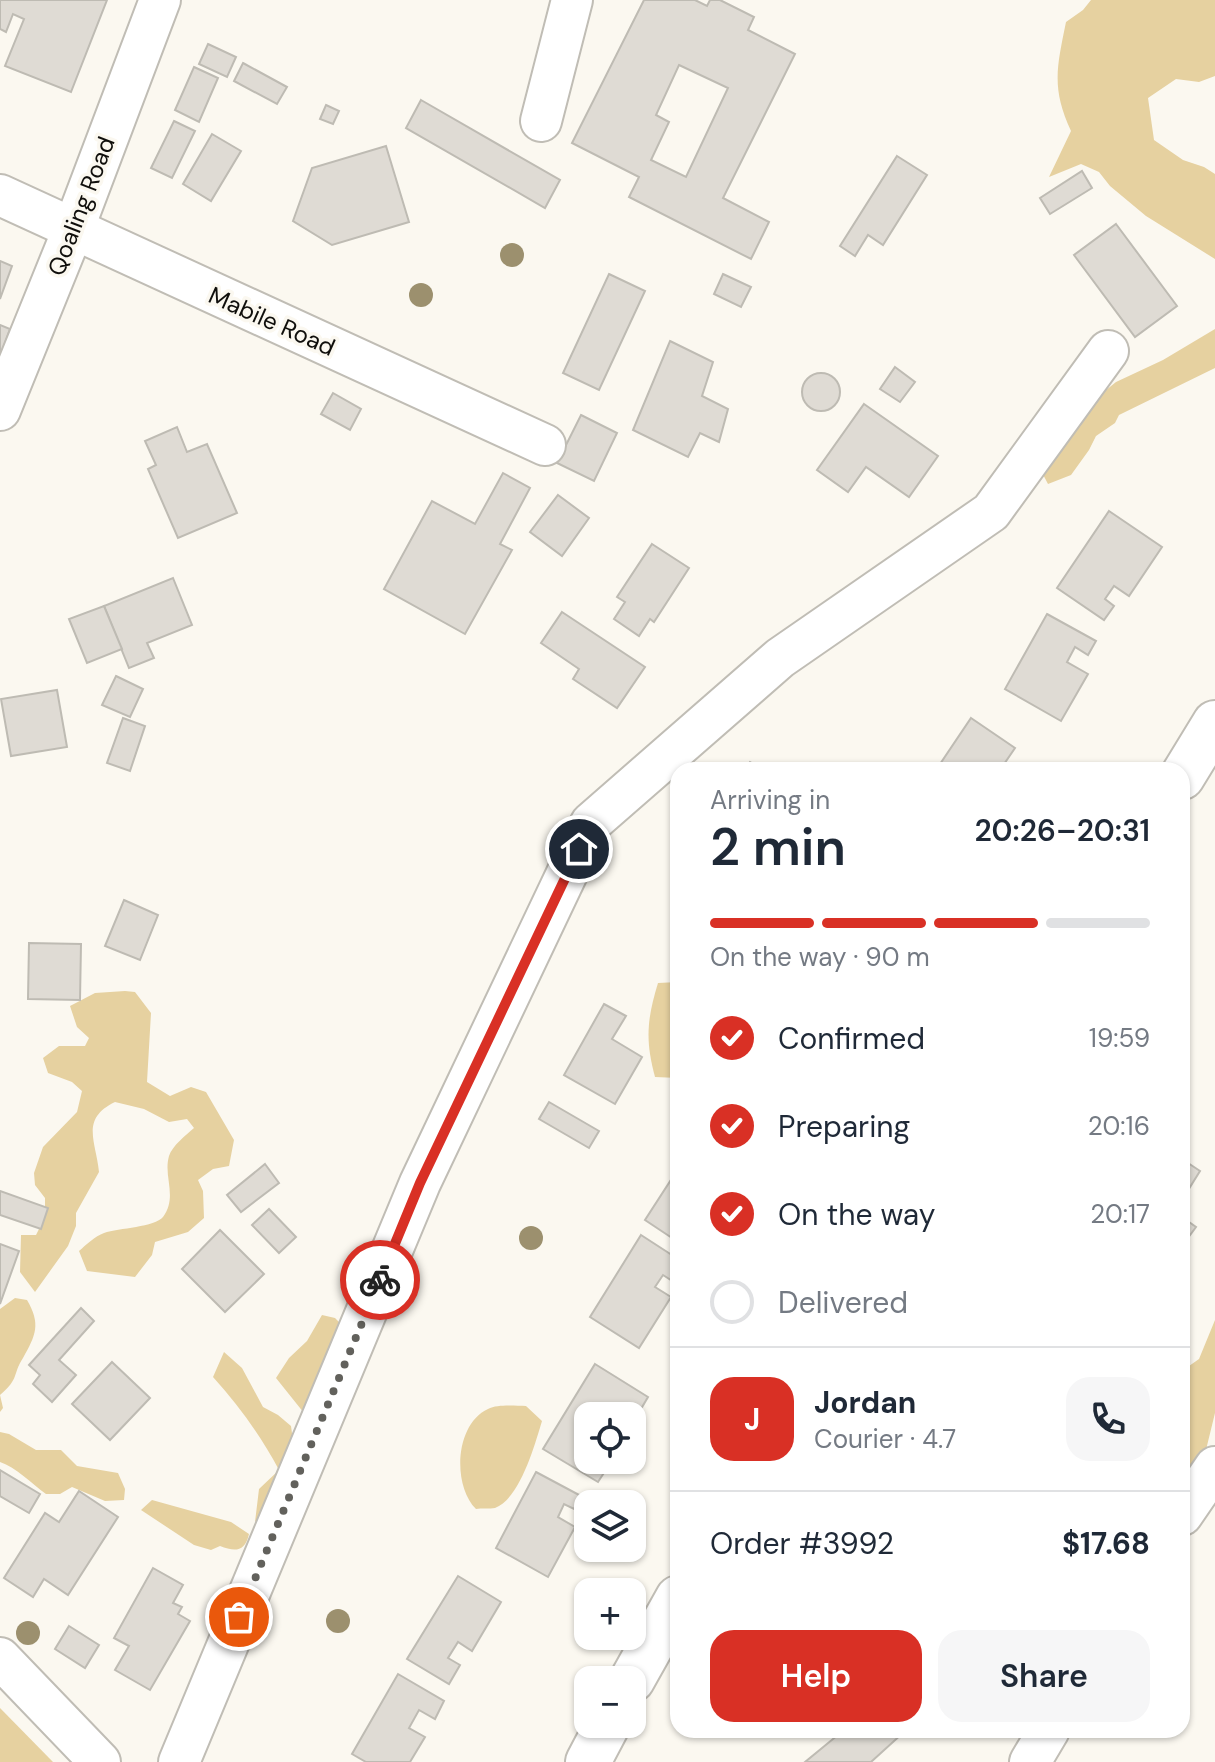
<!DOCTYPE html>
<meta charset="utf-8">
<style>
body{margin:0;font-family:"DM Sans",sans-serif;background:#f6f6f7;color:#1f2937;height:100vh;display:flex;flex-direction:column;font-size:30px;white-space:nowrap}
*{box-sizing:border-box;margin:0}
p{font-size:26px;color:#747a83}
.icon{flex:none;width:44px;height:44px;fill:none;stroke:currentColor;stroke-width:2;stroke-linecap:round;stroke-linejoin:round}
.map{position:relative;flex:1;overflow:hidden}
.details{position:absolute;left:670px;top:762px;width:520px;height:976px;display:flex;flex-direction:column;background:#fff;border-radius:24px;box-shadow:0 2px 6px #0004}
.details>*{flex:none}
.buttons{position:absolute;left:574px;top:1402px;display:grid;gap:16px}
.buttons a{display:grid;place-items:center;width:72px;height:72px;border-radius:16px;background:#fff;box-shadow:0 2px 6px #0004;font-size:40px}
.pin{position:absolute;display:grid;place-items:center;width:68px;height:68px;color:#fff;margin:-34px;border:4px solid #fff;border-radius:50%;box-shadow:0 2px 8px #0007}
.courier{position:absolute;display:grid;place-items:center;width:80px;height:80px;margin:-40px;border:6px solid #d93025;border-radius:50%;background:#fff;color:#222;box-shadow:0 2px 10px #0007}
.overview em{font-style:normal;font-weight:600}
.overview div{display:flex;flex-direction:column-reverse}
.overview{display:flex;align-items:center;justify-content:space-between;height:136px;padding:0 40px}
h1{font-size:52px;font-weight:600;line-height:60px}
.bar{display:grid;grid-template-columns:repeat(4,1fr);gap:12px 8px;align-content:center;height:96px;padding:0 40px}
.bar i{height:10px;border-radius:6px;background:#e0e1e3}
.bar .active{background:#d93025}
.bar p{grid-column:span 4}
.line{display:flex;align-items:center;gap:20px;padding:0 40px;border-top:2px solid #e0e1e3}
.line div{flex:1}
.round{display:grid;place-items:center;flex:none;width:84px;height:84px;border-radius:24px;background:#f6f6f7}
ol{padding:0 40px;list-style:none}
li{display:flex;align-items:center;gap:24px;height:88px}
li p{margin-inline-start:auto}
li .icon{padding:8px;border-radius:50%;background:#d93025;color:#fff;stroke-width:4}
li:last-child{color:#747a83}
li i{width:44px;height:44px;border:4px solid #e0e1e3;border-radius:50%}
.primary-button{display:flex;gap:16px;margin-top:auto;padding:16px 40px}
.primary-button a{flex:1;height:92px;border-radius:24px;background:#d93025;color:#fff;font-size:32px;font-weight:600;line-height:92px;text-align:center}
.primary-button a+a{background:#f6f6f7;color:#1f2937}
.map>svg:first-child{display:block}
</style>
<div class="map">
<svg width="1215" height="1762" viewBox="0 0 1215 1762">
<rect width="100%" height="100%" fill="#fbf8f0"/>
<g fill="#e6d1a0">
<path d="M1091,0H1215V76L1199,82L1176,79L1148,98L1154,140L1183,160L1204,167L1215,174V259L1146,216L1110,186L1099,172L1081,164L1049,177L1071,131C1051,88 1057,67 1066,22L1083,10Z"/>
<polygon points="1215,329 1215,368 1119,415 1115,423 1096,436 1089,450 1071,475 1048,484 1039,467 1089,404 1116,382 1163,360"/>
<path d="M678,982V1078L655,1077C645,1040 647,1019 658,983Z"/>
<path d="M125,991L135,992L151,1013L147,1082L170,1096L191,1087L206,1092L234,1140L229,1166L213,1169L198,1180L203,1191L204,1218L188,1232L155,1242L152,1255L135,1277L87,1271L79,1251C86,1245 95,1236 104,1233C119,1228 155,1227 163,1217C178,1196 163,1177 169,1156C172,1146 186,1135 194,1128L187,1119L169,1122L144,1109L115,1102C80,1119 96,1141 99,1172L76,1213V1226L68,1246L35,1292L20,1272L21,1235H36L45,1217V1198L35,1185L34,1173L43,1147L77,1112L82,1091L72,1082L48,1073L43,1058L59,1046H85L89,1038L77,1027L70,1006L95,993Z"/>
<path d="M15,1298L27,1300C41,1324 36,1335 23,1358C12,1375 20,1378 0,1395L3,1408L0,1412V1309Z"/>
<polygon points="322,1315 335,1318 345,1328 308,1418 276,1378 289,1358 307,1341"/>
<polygon points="1215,1320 1215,1413 1204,1458 1182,1468 1182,1371 1199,1359"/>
<path d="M224,1352L242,1368L263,1407L278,1415L291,1426L296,1462L274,1503L255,1522L259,1489L279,1470C261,1436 239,1406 213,1377Z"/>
<path d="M526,1406L542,1421C535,1444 520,1499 495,1508C490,1509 481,1508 476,1509C452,1485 455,1424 488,1409C498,1404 515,1406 526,1406Z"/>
<path d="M0,1432L9,1434L36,1450H61L77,1466L118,1473L125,1489L124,1500L105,1501L72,1487L60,1494H46C32,1484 16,1467 0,1462Z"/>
<path d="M152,1500L231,1522L249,1534C245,1552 235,1552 220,1546L211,1550L194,1545L141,1510Z"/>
<polygon points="0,1708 53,1762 0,1762"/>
</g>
<g fill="#dfdbd4" stroke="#bebbb3" stroke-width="2" fill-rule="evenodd">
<polygon points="0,0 107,0 71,92 5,66 24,19 13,14 6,32 0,29"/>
<path d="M644,0H695L707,6L710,0H720L754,17L748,30L795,54L723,198L769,222L751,259L629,197L639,177L572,143ZM679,65L728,88L686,177L651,160L669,122L656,115Z"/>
<polygon points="208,44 236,57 227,77 199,64"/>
<polygon points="243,63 287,87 277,104 234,81"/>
<polygon points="194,67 218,78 199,122 175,110"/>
<polygon points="421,100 560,180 545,208 406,128"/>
<polygon points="326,105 339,111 333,124 320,119"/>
<polygon points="174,121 195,131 172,178 151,168"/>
<polygon points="212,134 241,151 211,201 183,184"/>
<polygon points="386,146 409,222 332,245 293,221 312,168"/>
<polygon points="897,156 927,175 883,245 868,235 855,256 840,246"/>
<polygon points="1082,171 1092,188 1050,214 1040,198"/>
<polygon points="1116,224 1177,306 1135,337 1074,255"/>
<polygon points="0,261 12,266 0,299"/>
<polygon points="609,274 645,291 599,390 563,373"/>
<polygon points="723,274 751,287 741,307 714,294"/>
<polygon points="0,325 10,329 0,357"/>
<polygon points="670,341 713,362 702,396 728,409 719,442 700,433 688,457 633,430"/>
<polygon points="895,367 915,382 900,402 880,389"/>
<circle cx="821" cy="392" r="19"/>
<polygon points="333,393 361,409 350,430 321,414"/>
<polygon points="864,404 938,456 909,497 866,467 848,492 817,470"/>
<polygon points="581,415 617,433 594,481 557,463"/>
<polygon points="177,427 187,452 207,444 237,513 178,538 148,469 156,465 145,441"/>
<polygon points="503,473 530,488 500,544 512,550 465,634 384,589 432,501 475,524"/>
<polygon points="558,495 589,518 562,556 530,532"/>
<polygon points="1109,511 1162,547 1129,596 1114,586 1105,599 1114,606 1104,620 1057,588"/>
<polygon points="652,544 689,568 654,622 650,619 639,636 614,619 625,602 617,597"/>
<polygon points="173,578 192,625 147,643 154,658 129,668 104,606"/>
<polygon points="104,606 122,649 87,663 69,619"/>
<polygon points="562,612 645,667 617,708 573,679 579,669 541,643"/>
<polygon points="1047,614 1096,641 1088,655 1075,647 1067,662 1088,674 1061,721 1005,689"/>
<polygon points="116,676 143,689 130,717 102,705"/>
<polygon points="57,690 67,747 11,756 1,699"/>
<polygon points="123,718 145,726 130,771 107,763"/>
<polygon points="971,718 1015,748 1000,770 936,770"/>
<polygon points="750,762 764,770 745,770"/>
<polygon points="124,900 158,915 140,960 105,946"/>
<polygon points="29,943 81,944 80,1000 28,999"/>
<polygon points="604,1004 626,1016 612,1039 642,1057 615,1104 564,1075"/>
<polygon points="549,1102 599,1131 589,1148 539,1119"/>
<polygon points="1182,1159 1200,1171 1182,1200"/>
<polygon points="265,1164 279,1183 241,1212 227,1195"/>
<polygon points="678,1169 678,1242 645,1220"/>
<polygon points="0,1191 48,1208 41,1229 0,1215"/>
<polygon points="269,1209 296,1237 279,1253 252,1225"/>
<polygon points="1182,1217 1196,1227 1182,1246"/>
<polygon points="220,1230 264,1274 225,1312 182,1269"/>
<polygon points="641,1235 678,1259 678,1275 674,1282 663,1275 655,1287 671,1297 639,1348 590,1317"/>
<polygon points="0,1244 19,1251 0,1304"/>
<polygon points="81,1308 94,1321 59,1360 76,1375 52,1402 33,1384 40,1375 29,1365"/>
<polygon points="112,1362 150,1398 110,1440 72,1404"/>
<polygon points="595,1364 648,1397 632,1424 632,1416 588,1416 588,1460 601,1460 609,1465 598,1482 543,1449"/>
<polygon points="0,1470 40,1494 29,1513 0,1496"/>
<polygon points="536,1472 581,1496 574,1509 564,1504 558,1517 575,1527 548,1577 496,1548"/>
<polygon points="79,1491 118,1517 68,1595 44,1579 33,1597 4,1578 45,1513 59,1522"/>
<polygon points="153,1568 183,1585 173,1603 182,1607 178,1614 190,1621 150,1690 115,1670 129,1646 114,1638"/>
<polygon points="458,1576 501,1602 472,1651 458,1642 448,1658 460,1665 449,1684 407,1659"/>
<polygon points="69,1626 99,1645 85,1668 55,1649"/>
<polygon points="398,1674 444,1701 435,1719 419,1710 409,1728 425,1737 410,1762 366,1762 352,1754"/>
<polygon points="844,1730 902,1730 904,1732 871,1762 805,1762"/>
</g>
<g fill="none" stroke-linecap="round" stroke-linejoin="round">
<defs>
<g id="minor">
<polyline points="541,121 572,0"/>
<polyline points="0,195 545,445"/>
<polyline points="0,410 73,230 160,0"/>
<polyline points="1182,1515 1215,1467"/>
<polyline points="0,1658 100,1762"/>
<polyline points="179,1762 420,1183 591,823 780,658 991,512 1108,351"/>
<polyline points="1030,1762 1049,1730"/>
</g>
<g id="primary">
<polyline points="1182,777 1215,723"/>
<polyline points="632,1680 678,1598"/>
<polyline points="588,1762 608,1724"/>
</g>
</defs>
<use href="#minor" stroke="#c0bdb5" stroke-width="44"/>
<use href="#primary" stroke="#c0bdb5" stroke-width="48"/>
<use href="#minor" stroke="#fff" stroke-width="40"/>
<use href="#primary" stroke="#fff" stroke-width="44"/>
</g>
<g fill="#9c906e">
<circle cx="512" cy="255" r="12"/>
<circle cx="421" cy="295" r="12"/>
<circle cx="531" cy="1238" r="12"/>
<circle cx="338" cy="1621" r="12"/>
<circle cx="28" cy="1633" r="12"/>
</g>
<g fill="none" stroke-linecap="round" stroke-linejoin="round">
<polyline stroke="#62615c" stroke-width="8" stroke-dasharray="0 14.4" points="239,1617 380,1280"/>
<polyline stroke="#d93025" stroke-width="10" points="380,1280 420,1183 579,849"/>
</g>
<g text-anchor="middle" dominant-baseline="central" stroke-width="7" stroke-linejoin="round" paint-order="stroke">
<g font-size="24" fill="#100f0c" stroke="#fbf8f0">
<text transform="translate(81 206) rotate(-69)">Qoaling Road</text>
<text transform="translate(272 321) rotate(24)">Mabile Road</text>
</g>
</g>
</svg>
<div class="buttons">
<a><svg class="icon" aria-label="locate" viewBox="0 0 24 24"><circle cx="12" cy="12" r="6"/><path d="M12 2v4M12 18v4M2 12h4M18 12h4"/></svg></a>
<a><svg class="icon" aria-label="layers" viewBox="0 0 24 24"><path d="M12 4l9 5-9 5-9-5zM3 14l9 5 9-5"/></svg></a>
<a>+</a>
<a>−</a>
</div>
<div class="pin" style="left:239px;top:1617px;background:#ea580c"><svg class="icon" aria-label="bag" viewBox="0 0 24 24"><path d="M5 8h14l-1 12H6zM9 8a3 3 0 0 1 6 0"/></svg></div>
<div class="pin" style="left:579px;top:849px;background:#1f2937"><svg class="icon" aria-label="home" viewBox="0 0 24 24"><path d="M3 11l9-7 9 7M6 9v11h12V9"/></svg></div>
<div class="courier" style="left:380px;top:1280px"><svg class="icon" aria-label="bike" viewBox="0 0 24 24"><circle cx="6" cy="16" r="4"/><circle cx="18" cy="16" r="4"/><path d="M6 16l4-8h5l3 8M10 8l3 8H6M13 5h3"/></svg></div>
<section class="details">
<div class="overview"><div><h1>2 min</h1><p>Arriving in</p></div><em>20:26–20:31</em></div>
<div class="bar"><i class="active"></i><i class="active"></i><i class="active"></i><i></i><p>On the way · 90 m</p></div>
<ol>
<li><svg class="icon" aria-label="check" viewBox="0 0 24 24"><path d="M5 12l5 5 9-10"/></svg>Confirmed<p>19:59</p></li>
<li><svg class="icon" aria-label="check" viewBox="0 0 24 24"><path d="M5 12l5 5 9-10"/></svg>Preparing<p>20:16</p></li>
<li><svg class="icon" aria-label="check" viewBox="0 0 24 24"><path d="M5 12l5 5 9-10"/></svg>On the way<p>20:17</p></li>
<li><i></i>Delivered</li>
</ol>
<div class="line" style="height:144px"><b class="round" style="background:#d93025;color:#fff">J</b><div><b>Jordan</b><p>Courier · 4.7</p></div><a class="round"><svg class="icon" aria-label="phone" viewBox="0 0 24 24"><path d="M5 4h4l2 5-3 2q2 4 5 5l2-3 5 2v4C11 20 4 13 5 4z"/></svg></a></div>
<div class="line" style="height:104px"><div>Order #3992</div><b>$17.68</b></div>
<div class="primary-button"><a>Help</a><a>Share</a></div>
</section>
</div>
